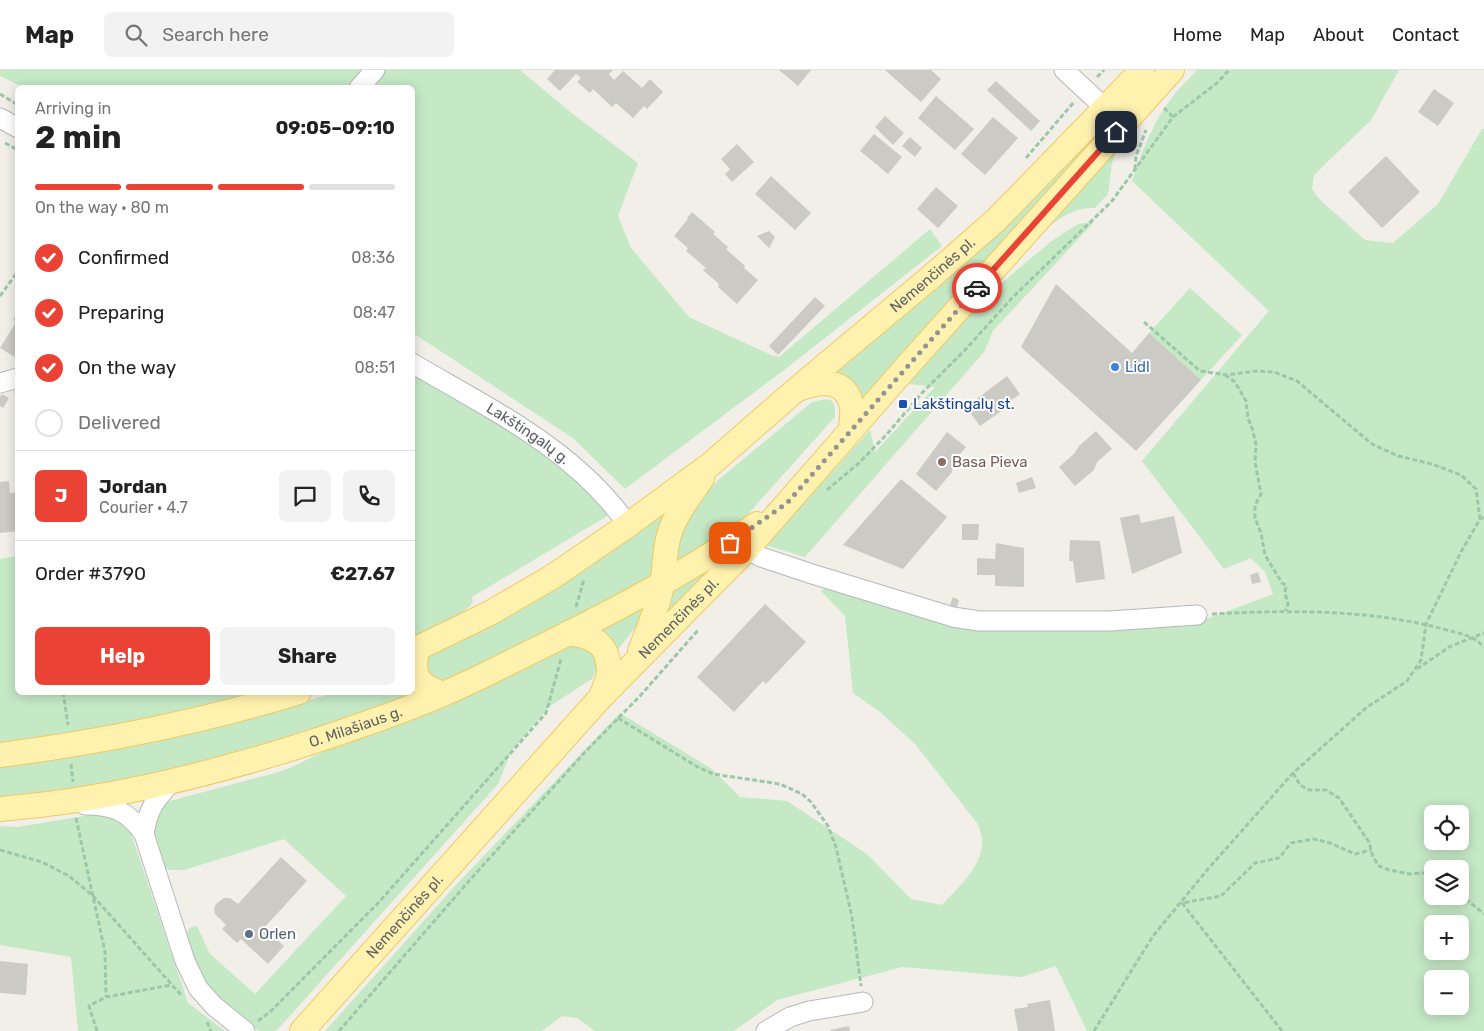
<!DOCTYPE html>
<meta charset="utf-8">
<style>
body{margin:0;font-family:Rubik,sans-serif;background:#f2f2f2;color:#222;height:100vh;display:flex;flex-direction:column;font-size:19px;white-space:nowrap}
*{box-sizing:border-box;margin:0}
p{font-size:16px;color:#767676}
.icon{flex:none;width:28px;height:28px;fill:none;stroke:currentColor;stroke-width:2;stroke-linecap:round;stroke-linejoin:round}
.map{position:relative;flex:1;overflow:hidden}
.sheet{position:absolute;left:15px;top:15px;width:400px;height:610px;display:flex;flex-direction:column;background:#fff;border-radius:8px;box-shadow:0 2px 12px #0003}
.sheet>*{flex:none}
.controls{position:absolute;left:1424px;top:735px;display:grid;gap:10px}
.controls a{display:grid;place-items:center;width:45px;height:45px;border-radius:8px;background:#fff;box-shadow:0 2px 12px #0003;font-size:25px}
.pin{position:absolute;display:grid;place-items:center;width:42px;height:42px;color:#fff;margin:-21px;border-radius:10px;box-shadow:0 2px 8px #0006}
.courier{position:absolute;display:grid;place-items:center;width:50px;height:50px;margin:-25px;border:4px solid #ea4335;border-radius:50%;background:#fff;color:#222;box-shadow:0 1px 6px #0007}
.headline em{font-style:normal;font-weight:700}
.headline div{display:flex;flex-direction:column-reverse}
.headline{display:flex;align-items:center;justify-content:space-between;height:85px;padding:0 20px}
h1{font-size:32px;font-weight:700;line-height:38px}
.bar{display:grid;grid-template-columns:repeat(4,1fr);gap:8px 5px;align-content:center;height:60px;padding:0 20px}
.bar i{height:6px;border-radius:4px;background:#e0e0e0}
.bar .active{background:#ea4335}
.bar p{grid-column:span 4}
.line{display:flex;align-items:center;gap:12px;padding:0 20px;border-top:1px solid #e0e0e0}
.line div{flex:1}
.round{display:grid;place-items:center;flex:none;width:52px;height:52px;border-radius:8px;background:#f2f2f2}
ol{padding:0 20px;list-style:none}
li{display:flex;align-items:center;gap:15px;height:55px}
li p{margin-inline-start:auto}
li .icon{padding:5px;border-radius:50%;background:#ea4335;color:#fff;stroke-width:4}
li:last-child{color:#767676}
li i{width:28px;height:28px;border:2px solid #e0e0e0;border-radius:50%}
.button{display:flex;gap:10px;margin-top:auto;padding:10px 20px}
.button a{flex:1;height:58px;border-radius:8px;background:#ea4335;color:#fff;font-size:20px;font-weight:700;line-height:58px;text-align:center}
.button a+a{background:#f2f2f2;color:#222}
header{display:flex;align-items:center;gap:30px;box-sizing:border-box;height:70px;padding:0 25px;background:#fff;border-bottom:1px solid #e0e0e0}
header strong{font-size:24px}
nav{display:flex;gap:28px;margin-inline-start:auto;font-size:18px}
.search{width:350px;height:45px;background:#f2f2f2;display:flex;align-items:center;gap:12px;box-sizing:border-box;padding:0 18px;border-radius:8px;color:#767676;font-size:19px}
.map>svg:first-child{display:block}
</style>
<header>
<strong>Map</strong>
<div class="search"><svg class="icon" aria-label="search" viewBox="0 0 24 24"><circle cx="10" cy="10" r="6"/><path d="M15 15l6 6"/></svg>Search here</div>
<nav><a>Home</a><a>Map</a><a>About</a><a>Contact</a></nav>
</header>
<div class="map">
<svg width="1484" height="961" viewBox="0 0 1484 961">
<rect width="100%" height="100%" fill="#f1efe8"/>
<g fill="#c5e8c5" fill-rule="evenodd">
<polygon points="0,0 520,0 569,41 638,93 618,146 631,178 689,247 771,285 779,287 930,159 942,176 788,297 625,419 574,369 413,263 412,18 25,18 0,6"/>
<path d="M1197,0H1399L1371,50L1314,105L1312,119L1318,128L1365,170L1393,173L1438,134L1482,59H1484V961H1087L1056,896L1022,907L902,897L777,930L734,961H595L577,948L562,946L542,961H325L456,815L620,643L712,699L740,727L787,731L867,784L911,829L942,835C958,817 984,796 982,769C982,764 979,759 978,754L915,674L879,641L853,623L845,546L821,521L833,513L906,538L1201,551L1273,524L1265,502L1251,488L1224,499L1142,391L1269,241L1132,111C1142,82 1153,51 1173,26C1180,17 1189,9 1197,0ZM1432,744H1460V771H1432ZM1432,799H1460V826H1432ZM1432,854H1460V881H1432ZM1432,909H1460V936H1432Z"/>
<polygon points="1130,23 1134,27 862,330 832,303 993,167 1045,118"/>
<path d="M1118,76L1112,93L1108,124L1095,138C1074,137 1060,148 1044,160Z"/>
<polygon points="1094,152 993,261 984,282 805,487 765,475 870,360 875,382 935,317 909,314 931,281 976,236 1012,204 1053,170 1078,154"/>
<polygon points="1190,218 1242,265 1201,310 1149,263"/>
<polygon points="413,303 525,371 566,399 605,439 607,446 472,527 473,533 449,554 413,570"/>
<path d="M827,329C836,331 835,338 835,347L738,455L677,492L681,458L704,422L812,332Z"/>
<polygon points="666,441 668,442 655,504 495,588 438,613 425,610 425,588"/>
<polygon points="17,486 18,622 266,623 158,649 0,674 0,489"/>
<polygon points="705,502 707,504 663,550 670,535 674,519"/>
<polygon points="646,535 642,549 616,582 609,567 601,560"/>
<path d="M574,572L594,581L598,595L592,609L550,636L512,680L498,714L278,959L274,961H259L209,920L197,898L187,863L189,858L197,856L210,884L255,924L346,826L284,769L184,800H169C162,795 161,788 158,779C153,759 149,743 170,731L275,703L292,697L333,677Z"/>
<path d="M411,622L412,624C298,667 188,702 68,719C45,722 23,726 0,728V696L30,693L166,669L245,650L333,623Z"/>
<polygon points="103,743 126,753 131,763 188,933 225,961 78,961 71,887 0,875 0,756 17,757"/>
</g>
<g fill="#cccac5">
<polygon points="555,0 613,0 609,4 614,10 623,1 642,18 650,9 663,22 647,39 644,36 633,48 616,33 612,37 593,19 590,23 577,12 581,8 576,4 560,21 547,9"/>
<polygon points="779,0 811,0 798,16"/>
<polygon points="885,0 931,0 941,9 921,32"/>
<polygon points="996,11 1040,51 1031,61 987,20"/>
<polygon points="1434,19 1454,33 1438,56 1418,42"/>
<polygon points="936,26 974,59 955,80 918,48"/>
<polygon points="885,46 904,63 893,75 875,57"/>
<polygon points="993,47 1018,68 985,105 961,84"/>
<polygon points="874,64 902,87 888,104 860,81"/>
<polygon points="910,67 922,78 915,87 902,76"/>
<polygon points="737,74 754,92 732,112 725,104 730,99 721,89"/>
<polygon points="1386,86 1420,122 1382,158 1348,122"/>
<polygon points="771,106 811,143 795,160 755,124"/>
<polygon points="936,117 958,136 938,158 917,139"/>
<polygon points="692,142 715,162 713,164 728,177 726,179 745,196 744,198 758,210 737,234 718,217 719,214 703,200 706,198 686,181 688,178 674,166 688,149 687,148"/>
<polygon points="769,161 775,167 769,178 757,166"/>
<polygon points="1056,214 1132,283 1149,263 1201,310 1136,381 1021,277"/>
<polygon points="815,227 825,236 778,285 769,276"/>
<polygon points="18,243 18,289 0,278 16,252 13,250"/>
<polygon points="1007,306 1020,324 1003,336 1000,342 980,356 966,337"/>
<polygon points="2,324 9,328 3,338 0,336 0,327"/>
<polygon points="1096,361 1112,379 1097,392 1094,400 1075,416 1059,397 1074,384 1079,376"/>
<polygon points="947,362 966,377 953,393 952,402 936,421 916,404"/>
<polygon points="1032,407 1036,418 1019,423 1016,413"/>
<polygon points="901,409 947,447 903,499 843,475"/>
<polygon points="9,411 10,423 18,422 18,461 0,463 0,412"/>
<polygon points="1139,444 1141,453 1174,446 1182,483 1132,504 1120,448"/>
<polygon points="962,454 979,454 978,470 962,470"/>
<polygon points="1070,470 1100,471 1105,509 1076,513 1073,491 1069,491"/>
<polygon points="996,473 1024,478 1024,517 995,516 995,505 977,505 977,488 995,489"/>
<polygon points="1258,502 1261,512 1252,514 1250,505"/>
<polygon points="953,527 959,530 957,537 950,535"/>
<polygon points="765,534 806,572 766,614 763,611 734,642 697,607"/>
<polygon points="281,787 307,811 264,858 284,876 268,894 241,869 237,873 222,859 226,855 215,844 214,839 216,834 224,828 230,828 238,834"/>
<polygon points="0,891 28,894 26,925 0,923"/>
<polygon points="1050,930 1055,961 1018,961 1014,939 1028,937 1027,934"/>
<polygon points="849,956 850,961 830,961 830,960"/>
</g>
<g fill="none" stroke-linecap="round" stroke-linejoin="round">
<defs>
<g id="minor">
<polyline points="1064,0 1106,39"/>
<polyline points="359,18 375,0"/>
<polyline points="0,48 18,58"/>
<path id="s1" d="M412,293C490,339 575,379 628,455"/>
<polyline points="0,313 18,308"/>
<polyline points="747,479 761,487 812,504 953,547 979,551 1110,551 1197,545"/>
<path d="M85,735C113,735 128,741 144,764L185,891L198,918L214,936L245,961"/>
<path d="M144,764C148,739 155,729 173,711"/>
<polyline points="766,961 790,947 809,941 863,932"/>
</g>
<g id="major">
<path d="M798,319C820,311 846,307 852,337C853,344 851,353 851,360"/>
<path d="M568,563C592,566 608,572 609,600C609,608 604,619 601,627"/>
<path d="M417,579C412,607 416,614 443,624"/>
<path id="s2" d="M412,581L490,543L552,507L628,455L711,394L797,319L932,206L996,150L1142,0"/>
<path d="M640,581C648,560 658,538 662,515C665,499 664,481 669,465C675,444 690,426 702,408"/>
<path d="M0,685C101,672 201,652 299,622"/>
<path id="s3" d="M0,739C101,731 196,708 293,678C343,662 394,645 443,624C477,610 510,592 543,576C616,540 690,501 757,454"/>
<path id="s4" d="M302,961L601,627L747,479L909,294L1172,0"/>
</g>
</defs>
<use href="#minor" stroke="#b5b8bc" stroke-width="21"/>
<use href="#major" stroke="#f2c960" stroke-width="26"/>
<g stroke="#9cc7a9" stroke-width="3" stroke-dasharray="5 2.5" stroke-linecap="butt">
<polyline points="1097,7 1104,0"/>
<polyline points="0,24 18,35"/>
<polyline points="1164,38 1173,47"/>
<polyline points="5,73 18,80"/>
<polyline points="1026,88 1074,32"/>
<polyline points="1135,99 1136,86 1146,60"/>
<polyline points="0,226 18,201"/>
<polyline points="1144,252 1200,301 1227,305 1255,301 1274,302 1297,311 1372,374 1398,386 1432,394 1461,405 1476,419 1480,449"/>
<polyline points="1225,305 1235,312 1246,331 1248,348 1253,361 1256,375 1255,392 1261,424 1255,435 1255,448 1261,463 1265,485 1282,513 1286,515 1285,523 1288,534 1286,541"/>
<polyline points="827,420 859,393 888,363 921,324 965,280 1012,228 1112,131 1173,47 1217,13 1229,0"/>
<polyline points="576,537 584,509"/>
<path d="M1212,544C1289,540 1368,539 1443,559C1461,564 1471,564 1484,577"/>
<polyline points="1417,599 1449,577 1484,563"/>
<polyline points="63,622 68,655"/>
<polyline points="618,648 696,696 713,704 780,714 802,724 811,732 828,756 836,777 852,847 861,916"/>
<polyline points="71,694 73,712"/>
<polyline points="1293,703 1300,715 1309,720 1326,720 1339,728 1369,772 1373,787 1379,796 1389,800 1410,804 1432,802"/>
<polyline points="76,748 105,882 106,927"/>
<polyline points="0,780 42,792 69,806 93,826 182,926"/>
<polyline points="1460,824 1484,844"/>
<polyline points="258,951 271,941 379,832 546,643 561,589"/>
<polyline points="207,952 211,961"/>
<polyline points="97,961 89,936 106,927 171,915"/>
<polyline points="339,961 469,811 585,682 640,626 699,559"/>
<polyline points="1094,961 1153,866 1208,799 1293,703 1366,638 1407,611 1421,590 1426,554 1461,482 1480,449 1484,447"/>
<polyline points="1282,961 1182,833 1221,826 1255,793 1279,788 1291,773 1314,769 1330,773 1355,784 1371,780"/>
</g>
<use href="#minor" stroke="#fff" stroke-width="19"/>
<use href="#major" stroke="#fff2af" stroke-width="24"/>
</g>
<g fill="none" stroke-linecap="round" stroke-linejoin="round">
<polyline stroke="#929495" stroke-width="5" stroke-dasharray="0 9" points="730,473 787,433 977,218"/>
<polyline stroke="#ea4335" stroke-width="6" points="977,218 1116,62"/>
</g>
<circle fill="#3f7fe0" stroke="#fff" stroke-width="2" cx="1115" cy="297" r="5"/>
<rect fill="#1a4fb4" stroke="#fff" stroke-width="2" x="898" y="329" width="10" height="10" rx="2.5"/>
<circle fill="#8d6e63" stroke="#fff" stroke-width="2" cx="942" cy="392" r="5"/>
<circle fill="#5c6f8a" stroke="#fff" stroke-width="2" cx="249" cy="864" r="5"/>
<g text-anchor="middle" dominant-baseline="central" stroke-width="4" stroke-linejoin="round" paint-order="stroke">
<g font-size="15" fill="#5f6368" stroke="#fff">
<text stroke="none"><textPath href="#s2" startOffset="645">Nemenčinės pl.</textPath></text>
<text stroke="none"><textPath href="#s1" startOffset="136">Lakštingalų g.</textPath></text>
<text stroke="none"><textPath href="#s4" startOffset="559">Nemenčinės pl.</textPath></text>
<text stroke="none"><textPath href="#s3" startOffset="366">O. Milašiaus g.</textPath></text>
<text stroke="none"><textPath href="#s4" startOffset="154">Nemenčinės pl.</textPath></text>
</g>
<g font-size="15" fill="#366cbe" stroke="#fff" text-anchor="start">
<text x="1125" y="297">Lidl</text>
</g>
<g font-size="15" fill="#164399" stroke="#fff" text-anchor="start">
<text x="913" y="334">Lakštingalų st.</text>
</g>
<g font-size="15" fill="#785e54" stroke="#fff" text-anchor="start">
<text x="952" y="392">Basa Pieva</text>
</g>
<g font-size="15" fill="#4e5e75" stroke="#fff" text-anchor="start">
<text x="259" y="864">Orlen</text>
</g>
</g>
</svg>
<div class="controls">
<a><svg class="icon" aria-label="locate" viewBox="0 0 24 24"><circle cx="12" cy="12" r="6"/><path d="M12 2v4M12 18v4M2 12h4M18 12h4"/></svg></a>
<a><svg class="icon" aria-label="layers" viewBox="0 0 24 24"><path d="M12 4l9 5-9 5-9-5zM3 14l9 5 9-5"/></svg></a>
<a>+</a>
<a>−</a>
</div>
<div class="pin" style="left:730px;top:473px;background:#ea580c"><svg class="icon" aria-label="bag" viewBox="0 0 24 24"><path d="M5 8h14l-1 12H6zM9 8a3 3 0 0 1 6 0"/></svg></div>
<div class="pin" style="left:1116px;top:62px;background:#1f2937"><svg class="icon" aria-label="home" viewBox="0 0 24 24"><path d="M3 11l9-7 9 7M6 9v11h12V9"/></svg></div>
<div class="courier" style="left:977px;top:218px"><svg class="icon" aria-label="car" viewBox="0 0 24 24"><path d="M5 17H2v-5l4-1 3-4h7l3 4 3 1v5h-3M9 17h6M6 11h13"/><circle cx="7" cy="17" r="2"/><circle cx="17" cy="17" r="2"/></svg></div>
<section class="sheet">
<div class="headline"><div><h1>2 min</h1><p>Arriving in</p></div><em>09:05–09:10</em></div>
<div class="bar"><i class="active"></i><i class="active"></i><i class="active"></i><i></i><p>On the way · 80 m</p></div>
<ol>
<li><svg class="icon" aria-label="check" viewBox="0 0 24 24"><path d="M5 12l5 5 9-10"/></svg>Confirmed<p>08:36</p></li>
<li><svg class="icon" aria-label="check" viewBox="0 0 24 24"><path d="M5 12l5 5 9-10"/></svg>Preparing<p>08:47</p></li>
<li><svg class="icon" aria-label="check" viewBox="0 0 24 24"><path d="M5 12l5 5 9-10"/></svg>On the way<p>08:51</p></li>
<li><i></i>Delivered</li>
</ol>
<div class="line" style="height:90px"><b class="round" style="background:#ea4335;color:#fff">J</b><div><b>Jordan</b><p>Courier · 4.7</p></div><a class="round"><svg class="icon" aria-label="chat" viewBox="0 0 24 24"><path d="M4 5h16v11H9l-5 4z"/></svg></a><a class="round"><svg class="icon" aria-label="phone" viewBox="0 0 24 24"><path d="M5 4h4l2 5-3 2q2 4 5 5l2-3 5 2v4C11 20 4 13 5 4z"/></svg></a></div>
<div class="line" style="height:65px"><div>Order #3790</div><b>€27.67</b></div>
<div class="button"><a>Help</a><a>Share</a></div>
</section>
</div>
